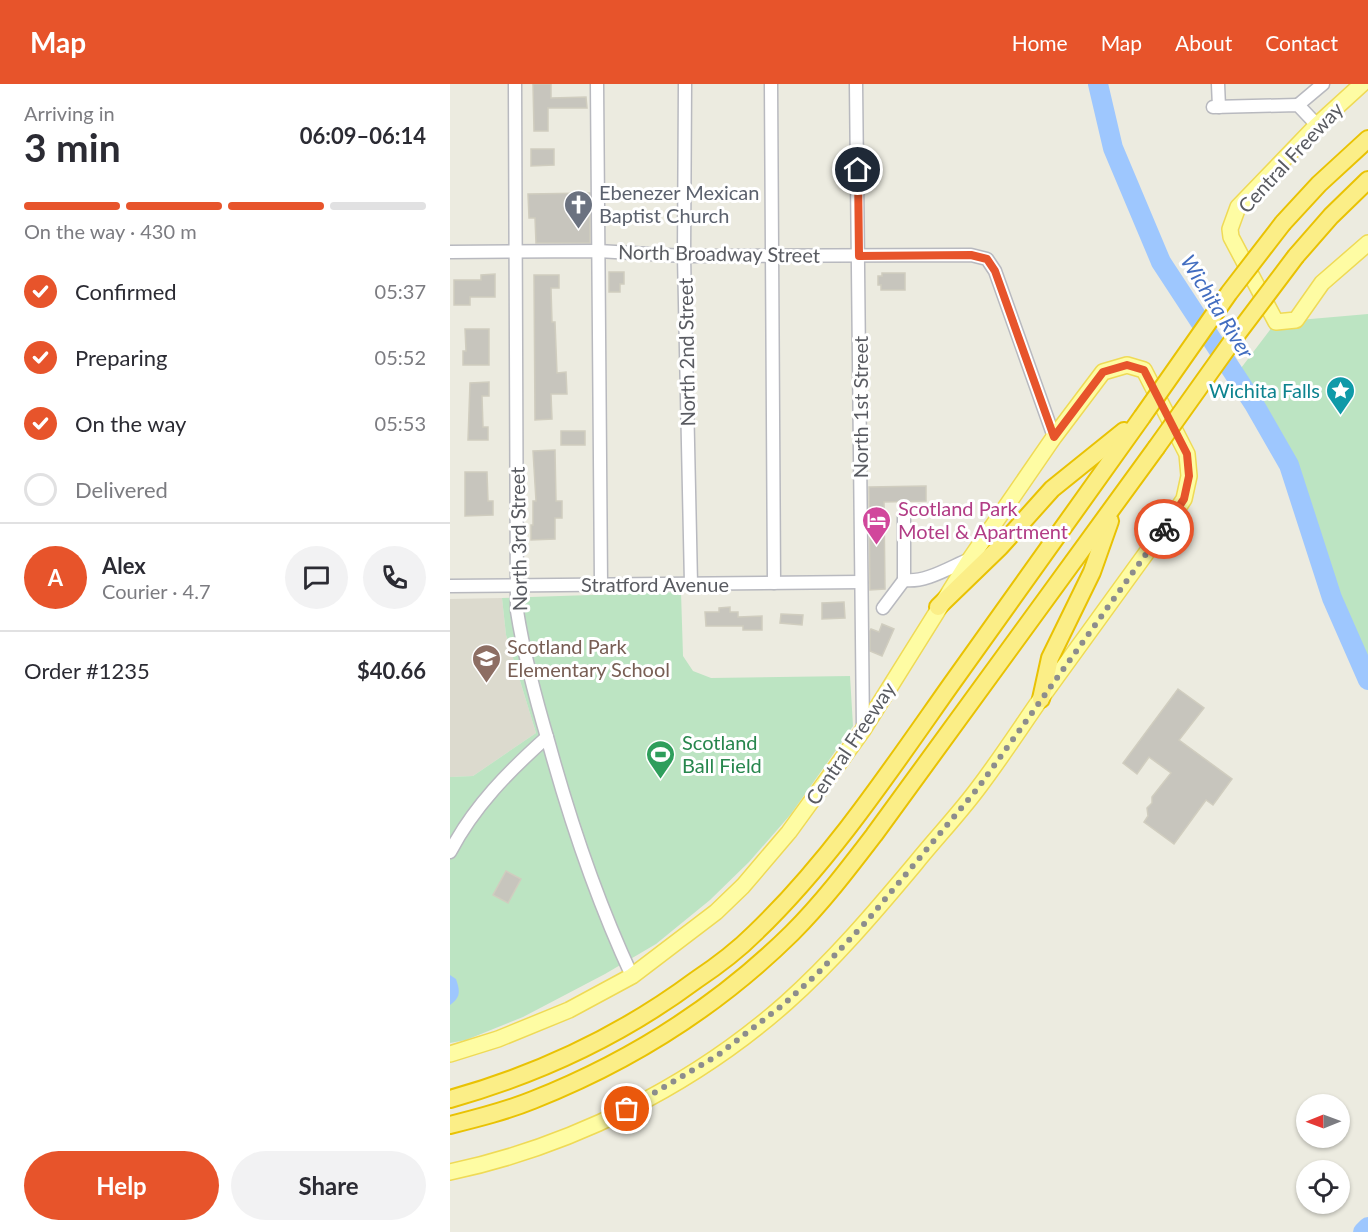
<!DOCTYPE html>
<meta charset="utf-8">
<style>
body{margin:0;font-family:Lato,sans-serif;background:#f2f2f3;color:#2b2b33;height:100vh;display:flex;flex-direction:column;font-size:22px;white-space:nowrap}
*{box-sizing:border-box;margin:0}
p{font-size:20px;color:#7c7c81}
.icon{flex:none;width:33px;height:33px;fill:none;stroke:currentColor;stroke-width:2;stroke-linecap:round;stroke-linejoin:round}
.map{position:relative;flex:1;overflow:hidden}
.drawer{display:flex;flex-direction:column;background:#fff;width:450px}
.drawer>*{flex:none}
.needle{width:39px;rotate:269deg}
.controls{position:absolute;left:846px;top:1010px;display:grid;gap:12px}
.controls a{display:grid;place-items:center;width:54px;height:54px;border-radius:50%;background:#fff;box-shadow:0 2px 4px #0004;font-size:30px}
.pin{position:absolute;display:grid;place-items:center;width:51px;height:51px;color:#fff;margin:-26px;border:3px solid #fff;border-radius:50%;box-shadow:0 2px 6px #0007}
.courier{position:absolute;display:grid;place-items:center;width:60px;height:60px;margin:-30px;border:4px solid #e7542b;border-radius:50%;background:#fff;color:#222;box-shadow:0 2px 8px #0007}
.head em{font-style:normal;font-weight:700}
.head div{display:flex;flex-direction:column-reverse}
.head{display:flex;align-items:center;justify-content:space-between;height:102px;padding:0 24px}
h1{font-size:39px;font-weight:700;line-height:45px}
.bar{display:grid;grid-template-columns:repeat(4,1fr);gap:9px 6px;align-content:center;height:72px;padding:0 24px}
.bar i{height:8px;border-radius:4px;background:#e1e1e2}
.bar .current{background:#e7542b}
.bar p{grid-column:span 4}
.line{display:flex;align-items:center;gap:15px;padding:0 24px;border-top:2px solid #e1e1e2}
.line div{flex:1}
.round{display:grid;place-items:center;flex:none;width:63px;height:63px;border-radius:32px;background:#f2f2f3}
ol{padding:0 24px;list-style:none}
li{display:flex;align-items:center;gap:18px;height:66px}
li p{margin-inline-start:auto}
li .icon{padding:6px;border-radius:50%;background:#e7542b;color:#fff;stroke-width:4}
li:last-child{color:#7c7c81}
li i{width:33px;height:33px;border:3px solid #e1e1e2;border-radius:50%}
.action{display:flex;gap:12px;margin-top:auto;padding:12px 24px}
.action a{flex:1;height:69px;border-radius:36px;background:#e7542b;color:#fff;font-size:24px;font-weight:700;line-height:69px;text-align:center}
.action a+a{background:#f2f2f3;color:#2b2b33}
header{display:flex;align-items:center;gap:36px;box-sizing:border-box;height:84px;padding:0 30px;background:#e7542b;color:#fff}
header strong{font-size:28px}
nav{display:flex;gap:33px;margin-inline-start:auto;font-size:21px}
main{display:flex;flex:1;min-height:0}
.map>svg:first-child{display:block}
</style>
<header>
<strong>Map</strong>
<nav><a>Home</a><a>Map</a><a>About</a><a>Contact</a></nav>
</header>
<main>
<section class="drawer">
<div class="head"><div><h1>3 min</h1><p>Arriving in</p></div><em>06:09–06:14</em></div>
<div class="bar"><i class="current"></i><i class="current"></i><i class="current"></i><i></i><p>On the way · 430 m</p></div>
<ol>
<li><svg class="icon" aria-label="check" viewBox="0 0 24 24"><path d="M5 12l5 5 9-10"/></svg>Confirmed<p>05:37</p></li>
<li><svg class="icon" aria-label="check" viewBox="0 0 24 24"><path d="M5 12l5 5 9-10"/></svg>Preparing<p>05:52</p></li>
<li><svg class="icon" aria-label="check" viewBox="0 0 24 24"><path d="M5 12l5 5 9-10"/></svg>On the way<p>05:53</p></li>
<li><i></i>Delivered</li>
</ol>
<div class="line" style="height:108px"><b class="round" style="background:#e7542b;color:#fff">A</b><div><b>Alex</b><p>Courier · 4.7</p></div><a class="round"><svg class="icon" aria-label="chat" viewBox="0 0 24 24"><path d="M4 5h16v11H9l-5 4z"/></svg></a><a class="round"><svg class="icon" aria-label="phone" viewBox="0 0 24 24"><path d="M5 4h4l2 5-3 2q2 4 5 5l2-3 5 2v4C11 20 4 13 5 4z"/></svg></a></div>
<div class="line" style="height:78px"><div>Order #1235</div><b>$40.66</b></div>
<div class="action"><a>Help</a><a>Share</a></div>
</section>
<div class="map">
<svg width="918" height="1148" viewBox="0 0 918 1148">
<rect width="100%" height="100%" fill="#ecebe0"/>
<polygon fill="#dcdace" points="52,514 56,551 86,649 23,692 0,693 0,515"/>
<g fill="#bce4c2">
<polygon points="918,230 918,596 882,514 839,381 785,292 826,238"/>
<polygon points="231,508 233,572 243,587 261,594 400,592 403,642 341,730 299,778 260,816 206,860 155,890 73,933 16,956 0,959 0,693 23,692 86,649 56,551 52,514"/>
</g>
<path fill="#9ec7fe" d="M0,891L6,895C10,907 11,913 0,921Z"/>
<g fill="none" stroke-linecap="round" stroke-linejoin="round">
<g stroke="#9ec7fe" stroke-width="20">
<polyline points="648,0 663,64 711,178 804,320 839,381 882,514 918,596"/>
<polyline points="913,1148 918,1143"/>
</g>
</g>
<g fill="#c7c5bd" stroke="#d0cdbf" stroke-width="1.5">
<polygon points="83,0 101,0 101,14 136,13 137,24 98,24 98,47 84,47"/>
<polygon points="81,65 104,65 104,81 81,82"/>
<polygon points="140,109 140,159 86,159 85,134 79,134 78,110"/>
<polygon points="159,188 174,188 174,200 170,200 170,208 159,208"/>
<polygon points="432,189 455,189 455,206 431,206 431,201 428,201 428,192 432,192"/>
<polygon points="45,190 45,213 20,213 20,221 4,221 4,196 31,196 31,191"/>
<polygon points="84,191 109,191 109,204 101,204 102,238 105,238 107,289 116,288 117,310 101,310 102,335 85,336"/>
<polygon points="15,245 39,245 39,281 13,281 13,267 16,267"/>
<polygon points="39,298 39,312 32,312 33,343 38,343 38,356 18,356 20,299"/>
<rect x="111" y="347" width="24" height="14"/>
<polygon points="105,366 106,417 112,417 112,434 105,434 105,455 81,456 81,441 83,441 83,417 86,417 83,367"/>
<polygon points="15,388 37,388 38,417 43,417 43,431 15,432"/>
<polygon points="476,402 476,417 434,418 435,505 420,506 419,403"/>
<polygon points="394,518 395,534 372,535 372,519"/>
<polygon points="280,523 280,528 288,528 288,533 312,532 312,546 293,546 293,542 256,542 255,528 269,528 269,524"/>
<polygon points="331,530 353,531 352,541 330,539"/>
<polygon points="432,540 444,545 432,572 420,567 420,547 421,545 429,548"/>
<polygon points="728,605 754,624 729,656 782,695 763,721 756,716 724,760 694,738 698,732 697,724 702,719 702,713 721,689 699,673 687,690 673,679"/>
<polygon points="56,787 71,795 58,819 43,811"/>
</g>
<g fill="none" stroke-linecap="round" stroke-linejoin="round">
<defs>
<g id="minor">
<path d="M65,0L67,527C74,572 86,616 99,660C121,740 147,817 182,892"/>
<polyline points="147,0 151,500"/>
<polyline points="235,0 234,172 241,500"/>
<polyline points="321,0 324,499"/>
<polyline points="406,0 413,646"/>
<polyline points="768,0 769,23"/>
<polyline points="848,21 873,0"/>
<polyline points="763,23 848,21 867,41"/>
<polyline points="0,168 148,167 234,172 521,171 537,175 545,187 604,353"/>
<path d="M454,431V496C476,499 500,483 520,475"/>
<polyline points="0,502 411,498"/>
<polyline points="433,524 454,496"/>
<path d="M0,768C24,722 59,687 97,653"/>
</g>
<g id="major">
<polyline points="912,0 867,41 788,123 780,145 781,153 826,238 846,236 872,199 918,159"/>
<path d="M0,970L48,955L119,926L182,892L266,828L293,802L339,748L413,646L520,475L604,353L653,288L677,281L694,286L737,370L739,392L734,415L718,439C676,497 634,555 592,613C571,643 551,674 529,703C509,730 486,754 465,780C424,829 383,877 336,919C242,1002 122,1062 0,1088"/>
</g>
<g id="highway">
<polyline points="833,139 869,100 918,55"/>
<polyline points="846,172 881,132 918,96"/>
<polyline points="488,523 550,463 602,405 674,347"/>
<polyline points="591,615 600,574 642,488 660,437"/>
<path d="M0,1015C89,990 172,951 246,896C267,882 287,867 305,849C380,777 440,687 500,602C564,513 628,423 692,333"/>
<path d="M0,1041C28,1034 56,1027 83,1016C179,978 268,922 342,849C372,819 398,785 424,751L706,364"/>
</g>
</defs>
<use href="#minor" stroke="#b8b9bf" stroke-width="15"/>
<use href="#major" stroke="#efda56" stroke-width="18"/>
<use href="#highway" stroke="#e9c203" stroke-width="20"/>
<use href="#minor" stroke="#fff" stroke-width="12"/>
<use href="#major" stroke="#fefca3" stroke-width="15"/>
<use href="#highway" stroke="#fbee87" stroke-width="16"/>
<defs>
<g id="highway-bridge">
<polyline points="692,333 779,209 833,139"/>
<polyline points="706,364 788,249 846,172"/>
</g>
</defs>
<use href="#highway-bridge" stroke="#e9c203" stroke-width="20" stroke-linecap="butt"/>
<use href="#highway-bridge" stroke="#fbee87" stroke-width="16"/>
</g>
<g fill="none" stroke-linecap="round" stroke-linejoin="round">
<polyline stroke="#8c8d8d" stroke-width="6" stroke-dasharray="0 10.8" points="177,1025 268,971 334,920 368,889 416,838 528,704 714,445"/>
<polyline stroke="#e7542b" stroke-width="8" points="408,86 409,172 521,171 537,175 545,187 604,353 653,288 677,281 694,286 737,370 739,392 734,415 714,445"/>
</g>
<defs>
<symbol id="church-pin" viewBox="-11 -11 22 30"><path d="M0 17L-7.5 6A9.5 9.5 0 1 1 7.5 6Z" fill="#6b7280" stroke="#fff"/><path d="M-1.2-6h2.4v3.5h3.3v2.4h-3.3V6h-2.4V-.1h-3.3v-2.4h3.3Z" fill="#fff"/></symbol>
<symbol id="sight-pin" viewBox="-11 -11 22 30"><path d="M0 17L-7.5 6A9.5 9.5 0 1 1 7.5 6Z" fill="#0f9aa8" stroke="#fff"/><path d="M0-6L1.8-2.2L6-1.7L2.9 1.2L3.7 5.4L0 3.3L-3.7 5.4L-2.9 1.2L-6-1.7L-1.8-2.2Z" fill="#fff"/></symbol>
<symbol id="hotel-pin" viewBox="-11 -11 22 30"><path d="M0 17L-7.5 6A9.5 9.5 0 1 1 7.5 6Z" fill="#d1479c" stroke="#fff"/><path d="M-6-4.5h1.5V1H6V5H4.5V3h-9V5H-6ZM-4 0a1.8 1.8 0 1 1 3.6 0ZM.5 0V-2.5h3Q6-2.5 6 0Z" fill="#fff"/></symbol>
<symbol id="school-pin" viewBox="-11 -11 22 30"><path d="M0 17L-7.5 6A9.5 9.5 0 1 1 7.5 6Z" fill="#8d6e63" stroke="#fff"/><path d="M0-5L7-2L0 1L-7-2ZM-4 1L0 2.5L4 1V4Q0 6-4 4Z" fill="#fff"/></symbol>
<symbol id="stadium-pin" viewBox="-11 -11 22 30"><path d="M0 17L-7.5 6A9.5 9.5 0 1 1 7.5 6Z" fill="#2e9e5b" stroke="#fff"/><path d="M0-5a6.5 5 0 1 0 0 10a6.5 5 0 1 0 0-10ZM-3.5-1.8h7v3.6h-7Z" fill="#fff"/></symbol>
</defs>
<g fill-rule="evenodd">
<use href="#church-pin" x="112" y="104" width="33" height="45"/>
<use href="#sight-pin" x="874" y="290" width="33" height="45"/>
<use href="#hotel-pin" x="410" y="420" width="33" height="45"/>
<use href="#school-pin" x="20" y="558" width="33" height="45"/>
<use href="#stadium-pin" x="194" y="654" width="33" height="45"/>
</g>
<g text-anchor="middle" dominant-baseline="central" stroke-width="6" stroke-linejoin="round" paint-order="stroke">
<g font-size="20" fill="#595b61" stroke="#fff">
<text transform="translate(840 73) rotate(-47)">Central Freeway</text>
<text transform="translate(269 169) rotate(1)">North Broadway Street</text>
<text transform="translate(236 268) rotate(-91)">North 2nd Street</text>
<text transform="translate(410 323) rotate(-90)">North 1st Street</text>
<text transform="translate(68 455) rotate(-91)">North 3rd Street</text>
<text x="205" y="500">Stratford Avenue</text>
<text transform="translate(400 659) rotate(-56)">Central Freeway</text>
</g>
<g font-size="20" fill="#5b616d" stroke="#fff" text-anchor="start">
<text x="149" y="108">Ebenezer Mexican<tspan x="149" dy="23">Baptist Church</tspan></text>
</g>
<g font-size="20" fill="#0d838f" stroke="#fff" text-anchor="end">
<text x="870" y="306">Wichita Falls</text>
</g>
<g font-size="20" fill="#b23c85" stroke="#fff" text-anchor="start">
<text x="448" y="424">Scotland Park<tspan x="448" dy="23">Motel &amp; Apartment</tspan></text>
</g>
<g font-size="20" fill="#785e54" stroke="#fff" text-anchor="start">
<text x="57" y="562">Scotland Park<tspan x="57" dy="23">Elementary School</tspan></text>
</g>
<g font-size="20" fill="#27864d" stroke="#fff" text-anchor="start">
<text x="232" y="658">Scotland<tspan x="232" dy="23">Ball Field</tspan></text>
</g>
<g font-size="21" font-style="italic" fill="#426dc0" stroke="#fff">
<text transform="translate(768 222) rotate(58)">Wichita River</text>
</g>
</g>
</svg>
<div class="controls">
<a><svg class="needle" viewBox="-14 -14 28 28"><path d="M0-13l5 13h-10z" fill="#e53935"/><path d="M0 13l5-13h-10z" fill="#7c7c81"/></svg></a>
<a><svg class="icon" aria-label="locate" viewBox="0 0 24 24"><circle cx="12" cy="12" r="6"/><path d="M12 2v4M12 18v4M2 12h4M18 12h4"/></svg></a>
</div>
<div class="pin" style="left:177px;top:1025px;background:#ea580c"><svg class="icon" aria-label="bag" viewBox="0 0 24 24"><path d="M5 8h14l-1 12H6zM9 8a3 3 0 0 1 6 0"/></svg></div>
<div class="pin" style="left:408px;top:86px;background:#1f2937"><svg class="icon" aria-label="home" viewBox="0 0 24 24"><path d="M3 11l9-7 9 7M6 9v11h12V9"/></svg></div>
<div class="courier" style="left:714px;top:445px"><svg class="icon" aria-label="bike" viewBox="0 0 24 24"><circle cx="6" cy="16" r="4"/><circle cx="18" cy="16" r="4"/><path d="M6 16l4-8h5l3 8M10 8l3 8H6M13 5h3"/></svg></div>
</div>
</main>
